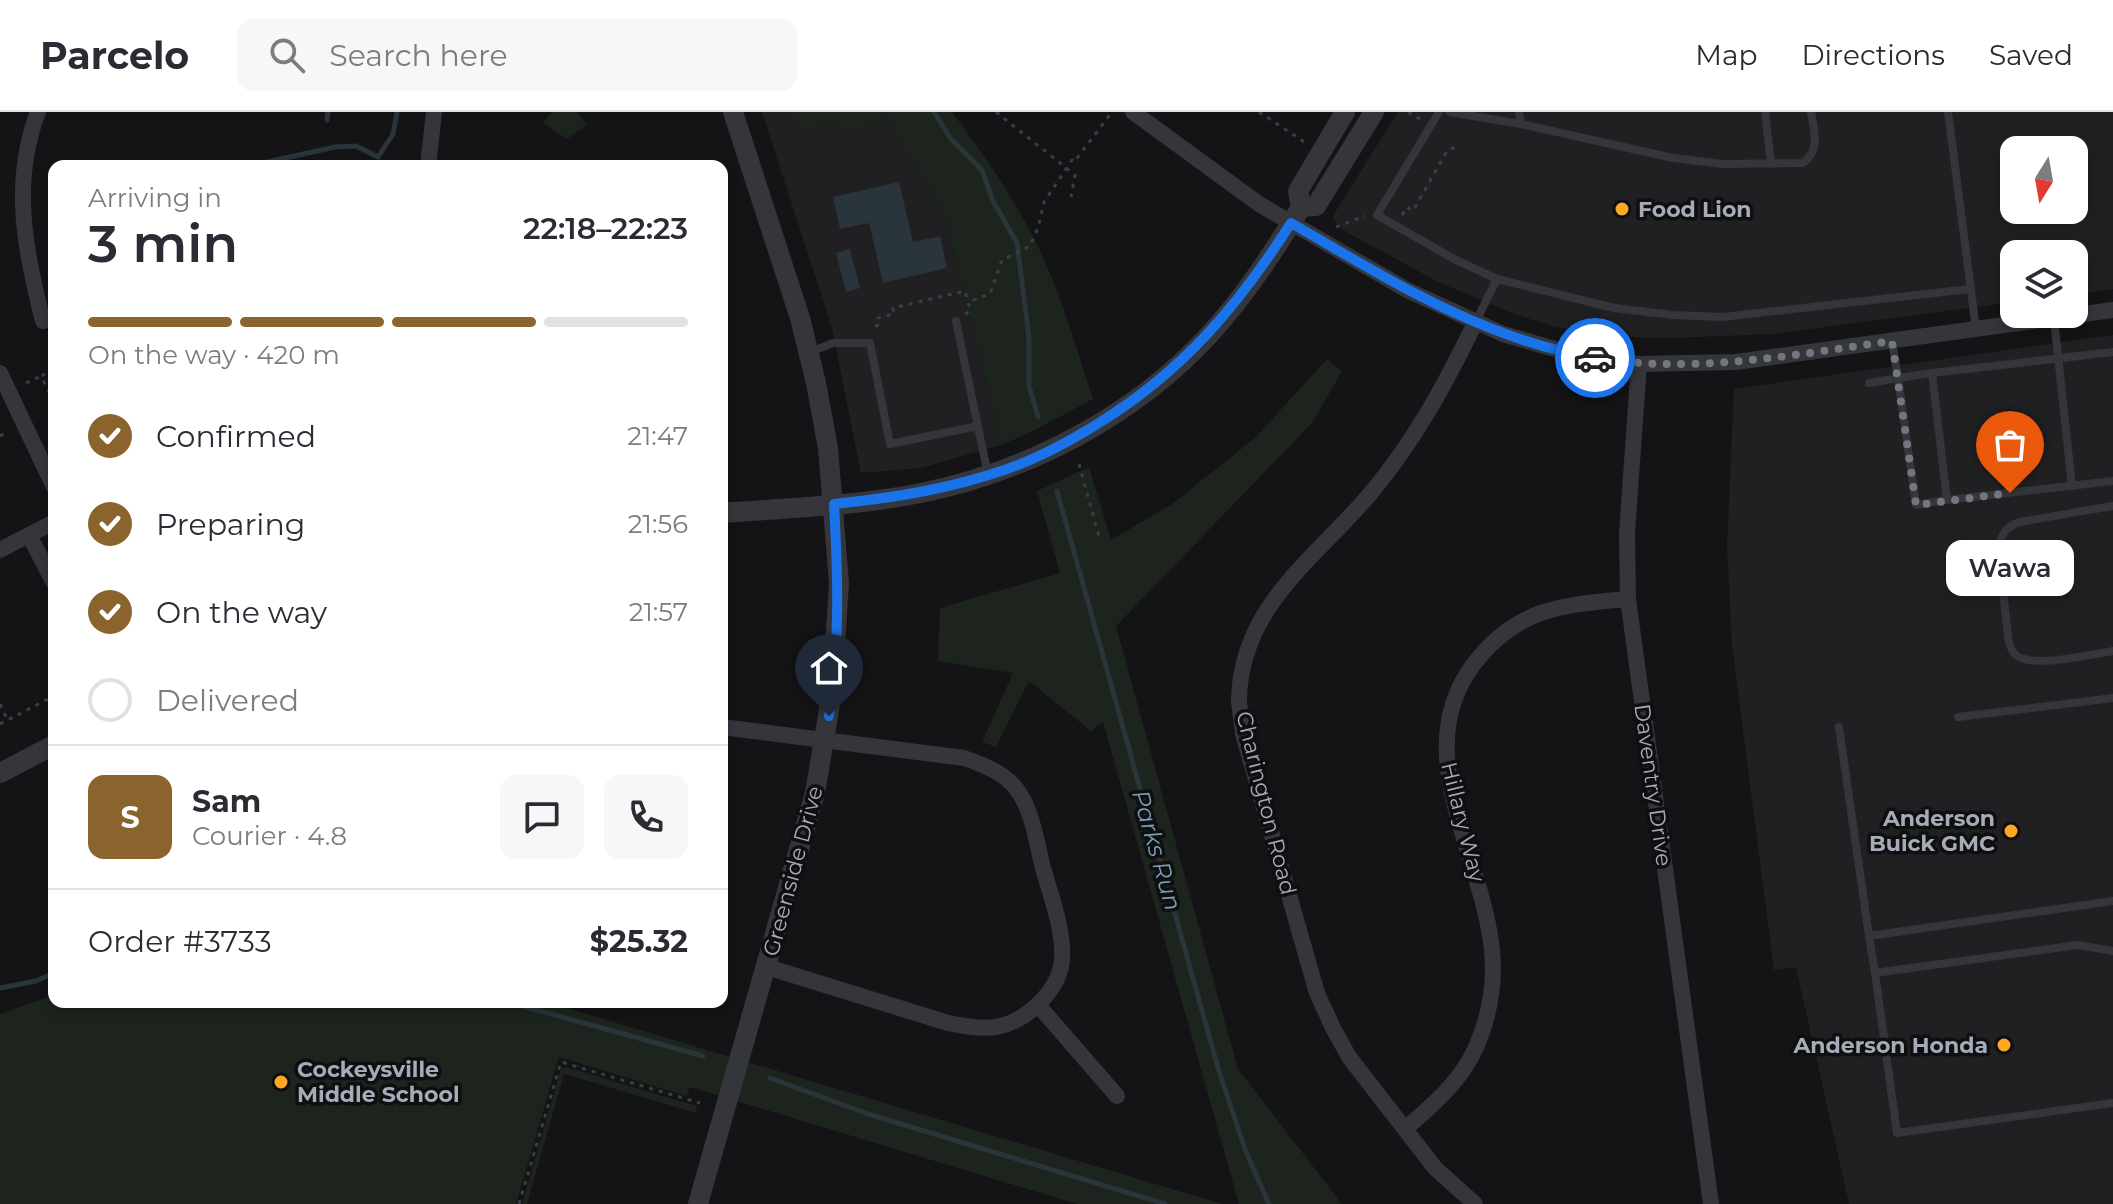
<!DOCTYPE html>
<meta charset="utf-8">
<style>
body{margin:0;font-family:Montserrat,sans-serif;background:#f7f7f7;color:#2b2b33;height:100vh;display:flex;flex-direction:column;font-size:30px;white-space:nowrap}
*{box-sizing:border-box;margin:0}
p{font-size:26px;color:#7c7c81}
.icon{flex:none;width:44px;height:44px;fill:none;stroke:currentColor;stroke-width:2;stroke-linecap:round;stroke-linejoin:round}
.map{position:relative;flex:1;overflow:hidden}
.sheet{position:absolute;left:48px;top:48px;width:680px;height:848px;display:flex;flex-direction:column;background:#fff;border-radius:16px;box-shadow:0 4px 12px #0003}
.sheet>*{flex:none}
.needle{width:52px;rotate:191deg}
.controls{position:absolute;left:2000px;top:24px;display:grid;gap:16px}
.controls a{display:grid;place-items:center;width:88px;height:88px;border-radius:16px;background:#fff;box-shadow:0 4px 12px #0003;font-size:40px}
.pin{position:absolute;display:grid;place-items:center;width:68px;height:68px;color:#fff;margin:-82px -34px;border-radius:50% 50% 50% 0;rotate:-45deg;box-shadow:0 0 8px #0007}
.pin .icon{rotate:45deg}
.courier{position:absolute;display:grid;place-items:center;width:80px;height:80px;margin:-40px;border:6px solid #1a73e8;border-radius:50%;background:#fff;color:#222;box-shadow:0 2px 10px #0007}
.bubble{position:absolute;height:56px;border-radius:16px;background:#fff;box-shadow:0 4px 12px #0003;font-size:26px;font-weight:600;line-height:56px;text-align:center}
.head em{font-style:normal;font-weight:600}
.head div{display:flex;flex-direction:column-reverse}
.head{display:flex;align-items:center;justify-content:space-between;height:136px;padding:0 40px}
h1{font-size:52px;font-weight:600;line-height:60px}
.bar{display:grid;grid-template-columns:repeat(4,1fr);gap:12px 8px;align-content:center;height:96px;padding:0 40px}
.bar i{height:10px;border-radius:6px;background:#e1e1e2}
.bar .current{background:#8a632d}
.bar p{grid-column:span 4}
.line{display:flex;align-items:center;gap:20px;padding:0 40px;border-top:2px solid #e1e1e2}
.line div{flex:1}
.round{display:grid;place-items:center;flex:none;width:84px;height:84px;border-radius:16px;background:#f7f7f7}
ol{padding:0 40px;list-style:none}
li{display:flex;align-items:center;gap:24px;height:88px}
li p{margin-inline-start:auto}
li .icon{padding:8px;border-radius:50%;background:#8a632d;color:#fff;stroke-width:4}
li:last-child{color:#7c7c81}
li i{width:44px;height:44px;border:4px solid #e1e1e2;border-radius:50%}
header{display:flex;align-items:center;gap:48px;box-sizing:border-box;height:112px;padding:0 40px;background:#fff;border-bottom:2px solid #e1e1e2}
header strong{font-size:38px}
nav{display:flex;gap:44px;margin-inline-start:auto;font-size:28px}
.search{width:560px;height:72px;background:#f7f7f7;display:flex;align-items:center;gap:20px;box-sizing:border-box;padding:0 28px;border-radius:16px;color:#7c7c81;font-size:30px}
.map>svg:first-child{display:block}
</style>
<header>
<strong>Parcelo</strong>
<div class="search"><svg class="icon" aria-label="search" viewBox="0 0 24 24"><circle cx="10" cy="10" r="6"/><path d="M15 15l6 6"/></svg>Search here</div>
<nav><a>Map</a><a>Directions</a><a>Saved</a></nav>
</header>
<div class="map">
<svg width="2113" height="1092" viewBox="0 0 2113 1092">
<rect width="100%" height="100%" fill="#141416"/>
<g fill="#202023" fill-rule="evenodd">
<polygon points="762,0 884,0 893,13 944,99 1001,333 921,356 861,361 832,216"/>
<path d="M1398,0H2113V177L2074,182V142H2014V190L1773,222L1672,226L1623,225L1556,215L1517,203L1440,171L1341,117L1334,108V102ZM2014,38H2074V98H2014Z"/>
<polygon points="2113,223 2113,1092 1849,1092 1796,855 1774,858 1732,533 1727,434 1734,277"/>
</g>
<g fill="#1c241d">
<polygon points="552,0 576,0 587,12 567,27 543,11"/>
<polygon points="792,0 881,0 884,8 844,18 839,10 796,17"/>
<path d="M884,0H952C986,45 1024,100 1046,152C1065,196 1078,242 1093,287L1031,320L1001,333L944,99Z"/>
<polygon points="1327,247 1342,259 1313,310 1116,514 1238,957 1342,1092 1239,1092 1103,610 1091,619 1029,569 996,635 982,630 1013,561 938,549 940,496 1060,461 1037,379 1089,355 1111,428 1172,392 1255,326"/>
<polygon points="54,883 54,890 547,890 1222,1092 1077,1092 690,975 686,984 559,945 516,1092 0,1092 0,902"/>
<polygon points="566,955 697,994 696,1001 564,962 527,1092 522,1092 561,957"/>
</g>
<g fill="#2a343b">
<polygon points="899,70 913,130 940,124 947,156 883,171 869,111 840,117 833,85"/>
<polygon points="850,137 860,176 846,180 836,141"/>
</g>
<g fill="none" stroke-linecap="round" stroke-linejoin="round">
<g stroke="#2a343b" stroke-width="5">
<polyline points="934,0 951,27 982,58 993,89 1017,131 1029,225 1029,274 1038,305"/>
<polyline points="327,8 328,0"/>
<polyline points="249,54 335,35 356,34 378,45 393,22 397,0"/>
<polyline points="1057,379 1218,956 1246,1040 1269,1092"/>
<polyline points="0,876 36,869 54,861"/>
<polyline points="508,890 703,944"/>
<polyline points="770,966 868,1002 1165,1092"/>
</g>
<g stroke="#3b3e43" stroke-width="3" stroke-dasharray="4 6" stroke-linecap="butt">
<polyline points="996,0 1075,63 1071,85"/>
<polyline points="1259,0 1306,31"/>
<polyline points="1408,0 1421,8"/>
<polyline points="1402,103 1407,95 1413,99 1447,39 1460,33"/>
<polyline points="1336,115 1365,104"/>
<polyline points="965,202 970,199 968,190 990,182 1002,148 1030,134 1038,116 1044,90 1072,48 1074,50 1112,0"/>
<polyline points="875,214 879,213 878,206 894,202 893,196 965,179 968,190"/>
<polyline points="54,257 41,264 54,290"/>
<polyline points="26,271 41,264"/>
<polyline points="0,324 4,322"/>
<polyline points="1079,352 1100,428"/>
<polyline points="0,592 7,607"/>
<polyline points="0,612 54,584"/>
<polyline points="519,1092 561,950 700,991"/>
</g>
<g stroke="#35363b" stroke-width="8">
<polyline points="1439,0 1377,103 1454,147 1497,167 1614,196 1673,203 1722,205 1970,177"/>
<polyline points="1450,0 1521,12"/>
<path d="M1519,0L1521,12L1673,46L1723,52L1803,51C1821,38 1814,20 1811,0"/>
<polyline points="1765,0 1771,52"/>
<polyline points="1948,0 1976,217"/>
<polyline points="2054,207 2072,374"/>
<polyline points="956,209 988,363"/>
<polyline points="1475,211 1497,167"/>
<polyline points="810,240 833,231 870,231 890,332 978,314"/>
<polyline points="2113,240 1932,261 1947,388 2113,369"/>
<polyline points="1932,261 1898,266 1916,393 1947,388"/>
<polyline points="1869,271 1898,266 1892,229"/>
<path d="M2113,394L2019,410C2005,416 2001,423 1998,437L2009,531C2011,535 2012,540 2016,543C2032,557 2092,542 2113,539"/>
<polyline points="1958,605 2113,586"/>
<polyline points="1839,615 1869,824 2113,789"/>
<polyline points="1869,824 1875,861"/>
<polyline points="2113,839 2077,833 1875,861 1897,1021 2113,991"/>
</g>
<g stroke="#35363b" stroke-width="16">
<path d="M38,0C11,70 25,139 43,209L54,206"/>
<polyline points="1133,0 1259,92 1407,178 1503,222 1572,242 1639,252 1736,250 2113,198"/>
<polyline points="428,54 434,0"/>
<path d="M1475,211C1446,271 1414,330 1370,382C1316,446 1242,493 1239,586C1239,597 1242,610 1243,622L1317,881L1333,916L1349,945L1435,1056L1475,1092"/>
<polyline points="1639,252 1627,421 1628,487 1711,1092"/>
<polyline points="0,261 54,375"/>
<polyline points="29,423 54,471"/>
<polyline points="0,438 54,410"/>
<path d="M722,615L964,646C979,651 995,657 1008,668C1031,688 1035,723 1042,752C1050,783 1064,816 1062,848C1059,879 1026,910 996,915C979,917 964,914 948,911L767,855"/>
<polyline points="1038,893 1117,984"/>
<path d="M1405,1017C1453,976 1481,949 1491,883C1509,774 1398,654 1473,553C1516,496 1561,493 1628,487"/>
</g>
<g stroke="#35363b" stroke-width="20">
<polyline points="1301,95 1316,94 1374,0"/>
<path d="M722,401C788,396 856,394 921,381C1029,359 1134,304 1209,223C1245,184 1274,139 1301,95L1298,79L1345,0"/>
<polyline points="0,661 54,633"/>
<polyline points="698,1092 815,681 832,580 839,471 828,336 816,271 800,206 733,0"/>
</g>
</g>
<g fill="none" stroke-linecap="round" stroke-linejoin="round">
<path stroke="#72777f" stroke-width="8" stroke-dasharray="0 14.4" d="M1595,246C1694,262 1793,243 1892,229L1916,393L2010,381"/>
<path stroke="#1a73e8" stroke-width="10" d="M829,604C840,533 838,464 834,392C893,386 950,377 1007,357C1039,346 1070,329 1099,311C1184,258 1238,194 1291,111C1388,167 1482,227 1595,246"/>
</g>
<g fill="#fea725" stroke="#0f0f11" stroke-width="3">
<circle cx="1622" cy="97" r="8"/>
<circle cx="2011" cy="719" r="8"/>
<circle cx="2004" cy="933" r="8"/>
<circle cx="281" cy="970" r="8"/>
</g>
<g text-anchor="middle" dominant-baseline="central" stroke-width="7" stroke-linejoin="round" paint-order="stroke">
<g font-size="22" font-weight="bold" fill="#a5acb7" stroke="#0f0f11" text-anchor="start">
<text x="1638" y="97">Food Lion</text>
<text x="1995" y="706" text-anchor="end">Anderson<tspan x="1995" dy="25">Buick GMC</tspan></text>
<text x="1988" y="933" text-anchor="end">Anderson Honda</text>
<text x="297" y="957">Cockeysville<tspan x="297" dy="25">Middle School</tspan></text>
</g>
<g font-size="22" fill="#a5acb7" stroke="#0f0f11">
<text transform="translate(1653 673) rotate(82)">Daventry Drive</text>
<text transform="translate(1266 691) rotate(76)">Charington Road</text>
<text transform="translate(1463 710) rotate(76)">Hillary Way</text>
<text transform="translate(793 759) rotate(-75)">Greenside Drive</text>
</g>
<g font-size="24" font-style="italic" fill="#799db5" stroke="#0f0f11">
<text transform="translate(1157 738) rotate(74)">Parks Run</text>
</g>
</g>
</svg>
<div class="controls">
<a><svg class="needle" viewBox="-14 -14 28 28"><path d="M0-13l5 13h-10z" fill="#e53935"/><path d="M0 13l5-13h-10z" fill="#7c7c81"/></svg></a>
<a><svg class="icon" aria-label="layers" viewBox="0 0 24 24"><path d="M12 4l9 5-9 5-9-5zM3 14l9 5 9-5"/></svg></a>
</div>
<div class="pin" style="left:2010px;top:381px;background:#ea580c"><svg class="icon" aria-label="bag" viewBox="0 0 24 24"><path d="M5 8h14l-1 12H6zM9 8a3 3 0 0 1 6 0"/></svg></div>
<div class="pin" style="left:829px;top:604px;background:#1f2937"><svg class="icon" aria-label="home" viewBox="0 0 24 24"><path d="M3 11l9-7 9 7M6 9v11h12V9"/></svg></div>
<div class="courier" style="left:1595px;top:246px"><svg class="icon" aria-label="car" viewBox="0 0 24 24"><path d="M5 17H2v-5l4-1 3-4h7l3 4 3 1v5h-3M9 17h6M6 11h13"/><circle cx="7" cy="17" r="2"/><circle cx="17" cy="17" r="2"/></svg></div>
<div class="bubble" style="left:1946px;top:428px;width:128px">Wawa</div>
<section class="sheet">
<div class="head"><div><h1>3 min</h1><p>Arriving in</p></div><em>22:18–22:23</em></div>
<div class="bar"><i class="current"></i><i class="current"></i><i class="current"></i><i></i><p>On the way · 420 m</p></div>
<ol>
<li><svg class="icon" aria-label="check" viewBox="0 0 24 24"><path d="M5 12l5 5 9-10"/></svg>Confirmed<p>21:47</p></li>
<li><svg class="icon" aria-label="check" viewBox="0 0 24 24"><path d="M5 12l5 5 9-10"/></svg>Preparing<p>21:56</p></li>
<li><svg class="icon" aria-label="check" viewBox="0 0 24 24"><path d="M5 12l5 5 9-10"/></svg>On the way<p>21:57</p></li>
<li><i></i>Delivered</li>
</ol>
<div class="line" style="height:144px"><b class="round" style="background:#8a632d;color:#fff">S</b><div><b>Sam</b><p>Courier · 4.8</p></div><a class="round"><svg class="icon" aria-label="chat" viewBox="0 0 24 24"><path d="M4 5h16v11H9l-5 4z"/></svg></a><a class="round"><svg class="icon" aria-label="phone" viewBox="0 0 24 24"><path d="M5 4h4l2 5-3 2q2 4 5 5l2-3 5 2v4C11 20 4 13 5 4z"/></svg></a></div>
<div class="line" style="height:104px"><div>Order #3733</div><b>$25.32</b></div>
</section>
</div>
